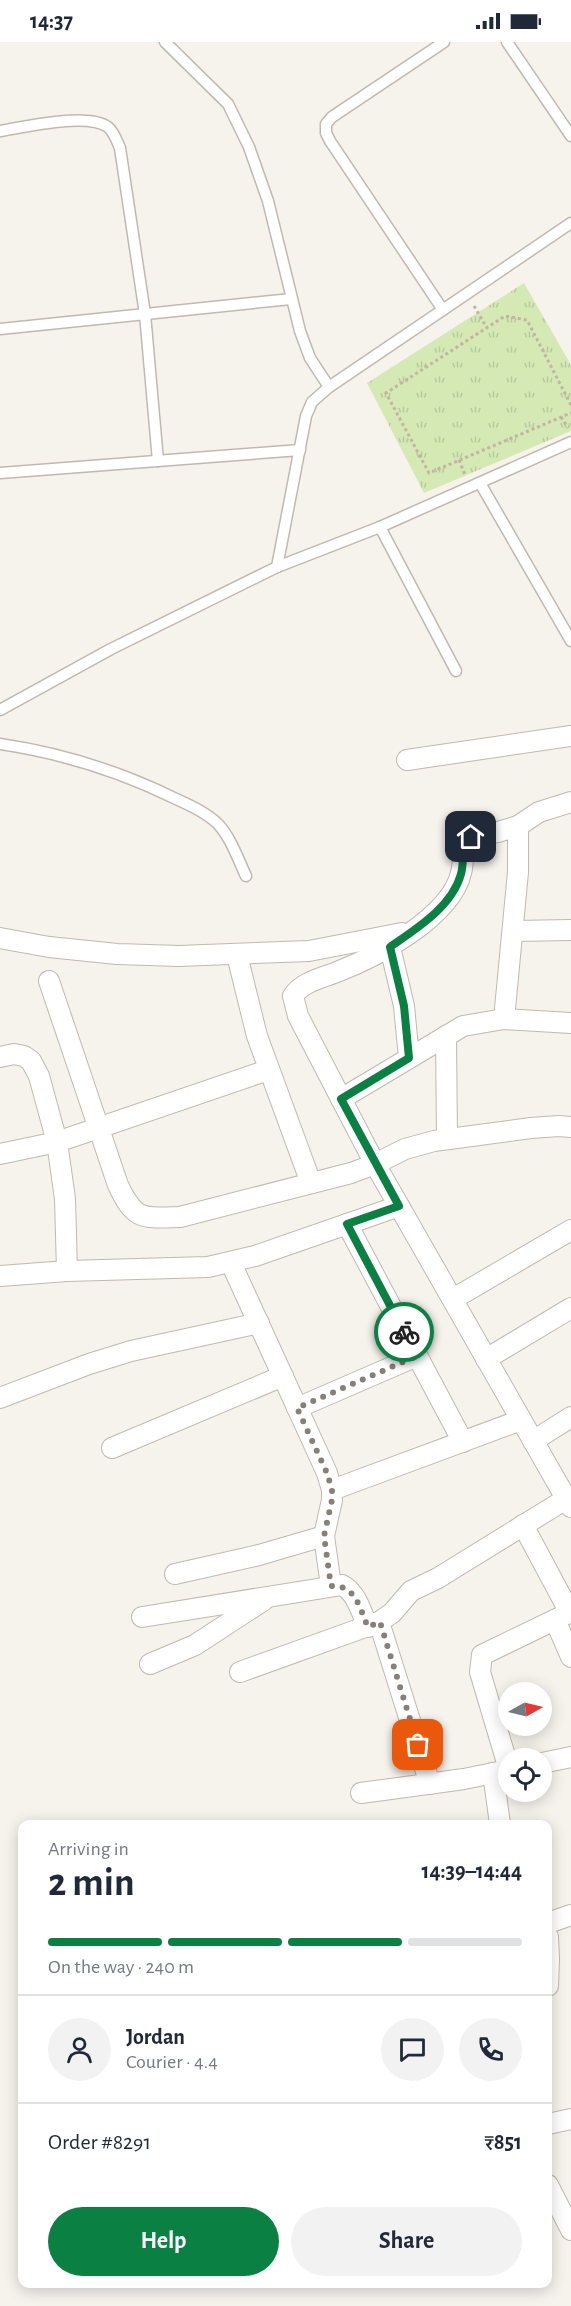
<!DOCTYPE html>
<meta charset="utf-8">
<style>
body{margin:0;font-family:"Alegreya Sans",sans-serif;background:#f2f2f3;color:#1f2937;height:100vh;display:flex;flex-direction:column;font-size:22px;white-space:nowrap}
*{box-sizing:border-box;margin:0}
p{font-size:20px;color:#747a83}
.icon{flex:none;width:33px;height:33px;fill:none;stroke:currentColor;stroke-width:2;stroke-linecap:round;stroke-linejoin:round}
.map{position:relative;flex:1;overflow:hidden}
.drawer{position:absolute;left:18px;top:1778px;width:534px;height:468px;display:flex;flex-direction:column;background:#fff;border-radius:12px;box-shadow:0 3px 15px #0003}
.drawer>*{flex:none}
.needle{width:39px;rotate:82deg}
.buttons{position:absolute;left:498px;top:1640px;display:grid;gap:12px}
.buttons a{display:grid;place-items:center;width:54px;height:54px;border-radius:50%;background:#fff;box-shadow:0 3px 15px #0003;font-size:30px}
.pin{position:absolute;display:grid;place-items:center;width:51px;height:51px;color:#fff;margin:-26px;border-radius:12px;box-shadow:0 3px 9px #0006}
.courier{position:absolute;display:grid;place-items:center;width:60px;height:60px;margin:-30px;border:4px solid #0b8043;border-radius:50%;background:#fff;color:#222;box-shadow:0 2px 8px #0007}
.overview em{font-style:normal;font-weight:600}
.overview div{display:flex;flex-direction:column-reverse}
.overview{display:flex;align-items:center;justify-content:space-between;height:102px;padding:0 30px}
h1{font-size:39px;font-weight:600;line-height:45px}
.bar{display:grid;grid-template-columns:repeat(4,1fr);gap:9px 6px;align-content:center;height:72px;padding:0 30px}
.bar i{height:8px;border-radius:4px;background:#e0e1e3}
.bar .active{background:#0b8043}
.bar p{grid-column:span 4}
.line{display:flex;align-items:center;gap:15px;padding:0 30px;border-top:2px solid #e0e1e3}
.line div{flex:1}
.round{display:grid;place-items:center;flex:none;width:63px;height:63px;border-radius:32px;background:#f2f2f3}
.action{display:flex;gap:12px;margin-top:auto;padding:12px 30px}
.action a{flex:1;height:69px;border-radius:36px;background:#0b8043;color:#fff;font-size:24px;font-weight:600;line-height:69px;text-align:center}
.action a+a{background:#f2f2f3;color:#1f2937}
.status{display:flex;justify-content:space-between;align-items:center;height:42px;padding:0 30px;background:#fff;direction:ltr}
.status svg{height:16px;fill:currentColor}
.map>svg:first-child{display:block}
</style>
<div class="status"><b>14:37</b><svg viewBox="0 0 49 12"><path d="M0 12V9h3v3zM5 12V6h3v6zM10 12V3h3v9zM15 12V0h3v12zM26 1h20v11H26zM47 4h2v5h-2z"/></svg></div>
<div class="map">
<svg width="571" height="2264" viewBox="0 0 571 2264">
<defs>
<pattern id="park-tufts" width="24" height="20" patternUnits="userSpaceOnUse" patternTransform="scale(1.5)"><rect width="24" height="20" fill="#d5e9b5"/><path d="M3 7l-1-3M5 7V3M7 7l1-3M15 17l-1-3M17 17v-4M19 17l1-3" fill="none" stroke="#b8c99c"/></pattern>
</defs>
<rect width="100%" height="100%" fill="#f6f2ec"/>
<polygon fill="url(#park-tufts)" points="524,241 571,323 571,389 424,451 367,341"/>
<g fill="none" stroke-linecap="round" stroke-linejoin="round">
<defs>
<g id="service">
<polyline points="165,0 228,62 249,105 268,159 300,289 310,316 329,345"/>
<polyline points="507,0 571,94"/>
<path d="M0,89C25,85 87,70 108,85C114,90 117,99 120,106L145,272L158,419"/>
<polyline points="443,268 330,99 326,91 326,82 332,75 444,0"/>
<polyline points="0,287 291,257"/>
<polyline points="0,431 300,408"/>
<polyline points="480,441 571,599"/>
<polyline points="380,485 456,629"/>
<polyline points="277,525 306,374 312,360 329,345 571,181"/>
<polyline points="0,668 111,607 277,525 380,485 571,400"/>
<path d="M0,702C61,711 119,729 174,756C189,763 206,770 218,782C231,796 238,817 246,834"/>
</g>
<g id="minor">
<polyline points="407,718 571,694"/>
<path d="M571,760L539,770L518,784L498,790L471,795L465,799C462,810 464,821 461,831C451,875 376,915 337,930C322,936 302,940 293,954L298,974L375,1122L571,1465"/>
<polyline points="513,889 571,888"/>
<polyline points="0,896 49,905 117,912 179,914 309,909 402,891"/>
<polyline points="390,905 404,964 409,1016"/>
<polyline points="237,913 257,994 311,1141"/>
<path d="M49,939L118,1143C135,1179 142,1176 180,1175L351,1131L375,1122L405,1107L434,1099L531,1086L559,1084L571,1085"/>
<polyline points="504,977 518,830 518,784"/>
<polyline points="446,994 447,1097"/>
<polyline points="0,1015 14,1012 24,1014 31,1019 39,1034 57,1100 65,1157 67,1229"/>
<polyline points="341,1057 463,984 504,977 571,981"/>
<polyline points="0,1112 57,1100 268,1028"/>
<polyline points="347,1182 463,1400"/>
<polyline points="231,1221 327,1431 332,1448 332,1458 324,1494 331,1544"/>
<polyline points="0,1234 67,1229 208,1225 255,1214 399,1164"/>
<polyline points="453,1257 571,1188"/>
<polyline points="486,1317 571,1266"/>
<polyline points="0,1356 89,1322 131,1309 259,1281"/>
<polyline points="297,1366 417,1314"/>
<polyline points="533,1399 571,1375"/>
<polyline points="112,1406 283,1334"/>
<polyline points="332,1448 521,1378"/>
<polyline points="523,1483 570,1571"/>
<polyline points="175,1532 259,1513 324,1494"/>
<path d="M142,1575L342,1543C357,1551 361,1570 368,1585"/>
<polyline points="555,1578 571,1615"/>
<polyline points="379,1580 430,1742"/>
<polyline points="150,1622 195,1603 264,1558"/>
<polyline points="240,1630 379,1580 392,1571 411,1549 438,1536 566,1457"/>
<polyline points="542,1721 571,1715"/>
<polyline points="508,1724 480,1630 482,1613 571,1570"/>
<polyline points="493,1731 500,1782"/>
<polyline points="361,1751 464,1737 508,1728"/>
<polyline points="548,1881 571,1873"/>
<polyline points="548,1895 549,1917 548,1944"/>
<polyline points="548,2082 571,2077"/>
<polyline points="548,2143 571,2188"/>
</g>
</defs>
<use href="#service" stroke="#c1b9ae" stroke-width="13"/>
<use href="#minor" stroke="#c1b9ae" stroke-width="22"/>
<g stroke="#c3b49f" stroke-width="3" stroke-dasharray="3 3" stroke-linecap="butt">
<polyline points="474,264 487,286"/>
<polyline points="571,363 527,278 505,274 386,351 429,431 571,371"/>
<polyline points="561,375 568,386"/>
<polyline points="459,418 465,433"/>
</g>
<use href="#service" stroke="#fff" stroke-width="10"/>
<use href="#minor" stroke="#fff" stroke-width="20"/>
</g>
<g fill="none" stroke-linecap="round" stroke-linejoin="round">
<path stroke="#868078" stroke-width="6" stroke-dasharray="0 10.8" d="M404,1290L417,1314L297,1366L327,1431L332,1448V1458L324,1494L331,1544C356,1543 359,1565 368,1585L380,1580L418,1703"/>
<path stroke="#0b8043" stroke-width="8" d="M404,1290L347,1182L399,1164L341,1057L409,1016L404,964L390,905C416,887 452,865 461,832C464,821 462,810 465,799L471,795"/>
</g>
</svg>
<div class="buttons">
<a><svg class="needle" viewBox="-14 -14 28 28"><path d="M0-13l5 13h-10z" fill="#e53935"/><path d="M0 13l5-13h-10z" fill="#747a83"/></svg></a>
<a><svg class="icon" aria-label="locate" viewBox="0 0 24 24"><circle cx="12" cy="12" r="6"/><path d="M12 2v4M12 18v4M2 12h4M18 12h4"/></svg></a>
</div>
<div class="pin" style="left:418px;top:1703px;background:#ea580c"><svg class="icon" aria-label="bag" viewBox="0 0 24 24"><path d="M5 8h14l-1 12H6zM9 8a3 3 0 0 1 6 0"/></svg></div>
<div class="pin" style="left:471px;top:795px;background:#1f2937"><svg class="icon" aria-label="home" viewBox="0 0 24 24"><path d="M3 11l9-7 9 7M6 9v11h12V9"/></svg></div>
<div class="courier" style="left:404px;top:1290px"><svg class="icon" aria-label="bike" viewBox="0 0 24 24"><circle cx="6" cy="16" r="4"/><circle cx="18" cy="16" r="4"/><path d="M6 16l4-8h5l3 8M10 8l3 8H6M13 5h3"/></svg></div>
<section class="drawer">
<div class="overview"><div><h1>2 min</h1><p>Arriving in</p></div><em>14:39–14:44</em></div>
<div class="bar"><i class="active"></i><i class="active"></i><i class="active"></i><i></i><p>On the way · 240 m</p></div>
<div class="line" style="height:108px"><a class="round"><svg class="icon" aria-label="person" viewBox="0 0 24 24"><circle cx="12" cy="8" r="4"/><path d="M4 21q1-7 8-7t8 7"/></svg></a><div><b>Jordan</b><p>Courier · 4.4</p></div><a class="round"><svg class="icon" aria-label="chat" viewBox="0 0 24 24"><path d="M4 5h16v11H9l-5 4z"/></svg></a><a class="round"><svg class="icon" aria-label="phone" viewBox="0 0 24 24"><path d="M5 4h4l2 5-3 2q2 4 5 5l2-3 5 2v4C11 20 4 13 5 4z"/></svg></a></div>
<div class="line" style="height:78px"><div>Order #8291</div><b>₹851</b></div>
<div class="action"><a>Help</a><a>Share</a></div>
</section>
</div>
